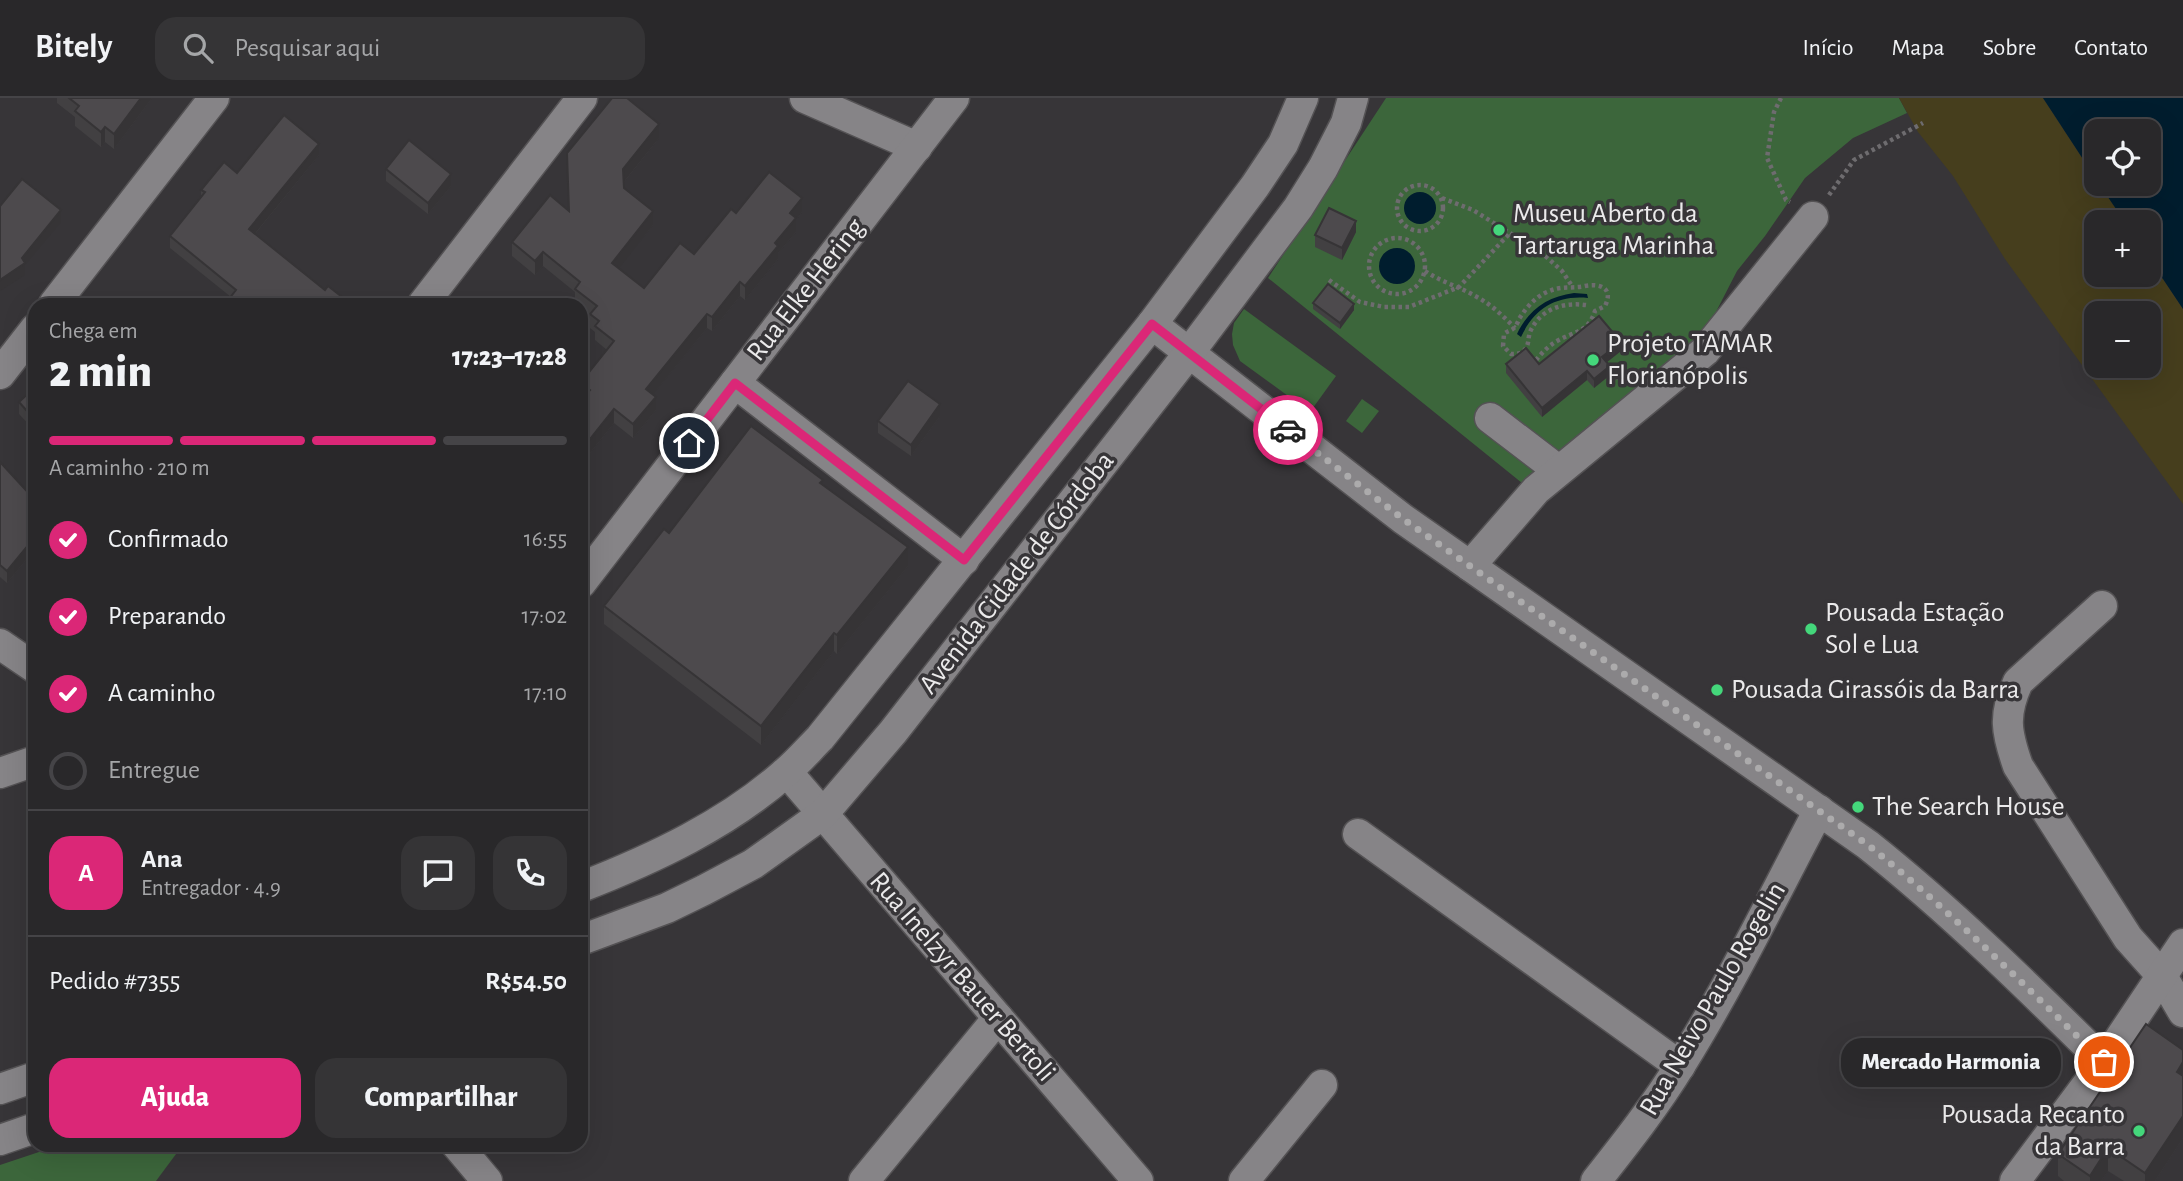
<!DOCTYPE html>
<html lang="pt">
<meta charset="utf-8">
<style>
body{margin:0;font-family:"Alegreya Sans",sans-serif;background:#353436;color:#f1f3f6;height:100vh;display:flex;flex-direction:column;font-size:26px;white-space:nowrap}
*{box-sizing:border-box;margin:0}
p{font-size:23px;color:#a5a6a8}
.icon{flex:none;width:38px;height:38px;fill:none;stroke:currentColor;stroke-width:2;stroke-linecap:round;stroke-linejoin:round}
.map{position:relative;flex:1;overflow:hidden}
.side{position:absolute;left:28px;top:200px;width:560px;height:854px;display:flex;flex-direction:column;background:#29282a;border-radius:21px;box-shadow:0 7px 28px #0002,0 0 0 2px #454447}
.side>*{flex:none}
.controls{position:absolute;left:2084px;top:21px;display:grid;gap:14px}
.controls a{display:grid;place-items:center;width:77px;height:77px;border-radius:14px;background:#29282a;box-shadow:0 7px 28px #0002,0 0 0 2px #454447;font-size:35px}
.pin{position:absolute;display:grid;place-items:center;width:60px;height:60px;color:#fff;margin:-30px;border:4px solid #fff;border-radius:50%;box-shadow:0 2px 7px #0007}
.courier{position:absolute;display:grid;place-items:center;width:70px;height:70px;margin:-35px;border:5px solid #db2777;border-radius:50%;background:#fff;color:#222;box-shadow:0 2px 9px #0007}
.bubble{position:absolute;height:49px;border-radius:21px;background:#29282a;box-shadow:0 7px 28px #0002,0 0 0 2px #454447;font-size:23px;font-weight:800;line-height:49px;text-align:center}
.overview em{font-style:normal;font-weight:800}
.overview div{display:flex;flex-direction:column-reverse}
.overview{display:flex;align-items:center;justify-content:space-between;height:119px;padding:0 21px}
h1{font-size:46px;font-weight:800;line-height:52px}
.bar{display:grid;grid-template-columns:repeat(4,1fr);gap:10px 7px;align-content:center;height:84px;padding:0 21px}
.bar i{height:9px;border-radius:5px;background:#454447}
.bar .active{background:#db2777}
.bar p{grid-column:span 4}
.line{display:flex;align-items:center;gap:18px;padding:0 21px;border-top:2px solid #454447}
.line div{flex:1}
.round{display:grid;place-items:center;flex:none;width:74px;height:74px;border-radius:21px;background:#353436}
ol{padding:0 21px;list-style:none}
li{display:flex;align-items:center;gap:21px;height:77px}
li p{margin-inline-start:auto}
li .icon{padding:7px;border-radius:50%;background:#db2777;color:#fff;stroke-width:4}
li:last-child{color:#a5a6a8}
li i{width:38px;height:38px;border:4px solid #454447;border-radius:50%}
.action{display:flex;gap:14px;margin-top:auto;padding:14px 21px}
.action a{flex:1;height:80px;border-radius:21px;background:#db2777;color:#fff;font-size:28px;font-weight:800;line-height:80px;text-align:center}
.action a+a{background:#353436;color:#f1f3f6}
header{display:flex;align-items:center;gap:42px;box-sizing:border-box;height:98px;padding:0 35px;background:#29282a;border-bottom:2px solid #454447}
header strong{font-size:33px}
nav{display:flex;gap:38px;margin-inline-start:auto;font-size:24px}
.search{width:490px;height:63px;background:#353436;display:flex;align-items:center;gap:18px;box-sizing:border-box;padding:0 24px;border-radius:21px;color:#a5a6a8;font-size:26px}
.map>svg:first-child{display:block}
</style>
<header>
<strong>Bitely</strong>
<div class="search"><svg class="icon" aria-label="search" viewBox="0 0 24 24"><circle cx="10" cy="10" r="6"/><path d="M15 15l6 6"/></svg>Pesquisar aqui</div>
<nav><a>Início</a><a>Mapa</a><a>Sobre</a><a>Contato</a></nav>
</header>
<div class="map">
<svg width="2183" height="1083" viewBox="0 0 2183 1083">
<rect width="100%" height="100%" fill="#373538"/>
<g fill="#3c663b">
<polygon points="1386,0 1899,0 1907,15 1853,40 1805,80 1765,138 1737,173 1702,241 1522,385 1268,180"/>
<polygon points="1244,211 1336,278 1310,314 1240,263 1233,247 1232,236 1234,225"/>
<polygon points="1362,301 1379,313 1362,335 1346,323"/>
<polygon points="175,1047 179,1052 156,1083 0,1083 0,1067 60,1047"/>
</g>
<path fill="#463e1d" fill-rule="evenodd" d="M1899,0H2043L2096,81V86H2099L2125,124H2096V177H2149V160L2183,211V406L2005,161L1953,78L1918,34ZM2096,215H2149V268H2096Z"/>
<g fill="#001d2e">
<polygon points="2043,0 2183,0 2183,211 2149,160 2149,124 2125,124 2099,86 2149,86 2149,33 2096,33 2096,81"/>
<circle cx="1420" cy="110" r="16"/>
<circle cx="1397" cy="168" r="18"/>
<path d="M1574,195L1587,196L1588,200C1556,197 1534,211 1521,239L1517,236C1529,211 1547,199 1574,195Z"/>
</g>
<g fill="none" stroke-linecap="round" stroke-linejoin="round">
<defs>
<g id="minor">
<polyline points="805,0 917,49"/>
<polyline points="54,206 214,0"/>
<polyline points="423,206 582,0"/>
<path d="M1152,226L1403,421L1868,747C1952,814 2028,889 2104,964"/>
<polyline points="0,276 35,231"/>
<polyline points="735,285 964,462"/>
<polyline points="1490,320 1558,372"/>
<polyline points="1470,468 1536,392 1705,253 1813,119"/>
<polyline points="581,485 954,0"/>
<path d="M2102,508L2018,584C2003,617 2006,634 2018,668L2128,840L2162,878L2183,914"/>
<polyline points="0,546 35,570"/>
<polyline points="787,674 1138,1083"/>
<polyline points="0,675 35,663"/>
<polyline points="1358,736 1680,968"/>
<path d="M581,789C653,761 728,726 786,674C798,664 809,651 820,640L1152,226L1255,88L1283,46L1303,0"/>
<polyline points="581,842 667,810 704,792 753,766 823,716 893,634 1189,255 1298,110 1323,70 1346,25 1353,0"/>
<polyline points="0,991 35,979"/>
<polyline points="0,1042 35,1030"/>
<polyline points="456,1046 487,1083"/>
<polyline points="864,1083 998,920"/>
<polyline points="1244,1083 1322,987"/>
<path d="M1596,1083C1626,1045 1656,1007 1681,966C1732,884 1774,797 1819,712"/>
<polyline points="2015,1083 2104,964 2183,846"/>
</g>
</defs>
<use href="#minor" stroke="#545254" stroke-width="33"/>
<g stroke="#6e6c6f" stroke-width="4.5" stroke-dasharray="3.5 3.5" stroke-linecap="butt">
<polyline points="1781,0 1774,14 1767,60 1786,102 1790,104"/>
<circle cx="1420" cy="110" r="23"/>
<polyline points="1829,97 1854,62 1923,25"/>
<polyline points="1442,100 1473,112 1542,155 1562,173 1572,188"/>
<circle cx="1397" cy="168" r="28"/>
<path d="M1425,173C1441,184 1458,188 1475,198C1491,206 1503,218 1515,230"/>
<polyline points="1329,182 1360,204 1384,209 1409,209 1459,189 1510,135"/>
<path d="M1536,262C1542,255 1548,248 1557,243C1574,233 1588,235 1595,213L1605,208C1614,190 1600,185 1585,188C1572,191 1562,187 1547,194C1535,199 1526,210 1519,221C1518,224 1516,228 1514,230C1511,233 1507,233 1504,236L1503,248L1511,256C1517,256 1522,256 1526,250C1529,245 1528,240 1530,234C1540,211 1563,204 1586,207"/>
<polyline points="1608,267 1622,285"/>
</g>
<use href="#minor" stroke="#868487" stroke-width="30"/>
</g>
<g fill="#424042">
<polygon points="57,0 152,0 114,51 105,44 101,49 75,28 75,19 57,5"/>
<polygon points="659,40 624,84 624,90 653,127 618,170 644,190 694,156 736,115 802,114 796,122 796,134 778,155 778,161 745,202 740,198 712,233 707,230 653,296 656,312 633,340 614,325 586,360 581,355 581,303 583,300 581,298 581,284 607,252 595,242 595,234 590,230 590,217 581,209 581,206 577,206 575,205 575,194 543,168 535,177 512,158 512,144 569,112"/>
<polygon points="319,57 255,136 325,192 351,206 231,199 170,150 170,138 201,98 201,92 237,75"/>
<polygon points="386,71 451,88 428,116 386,83"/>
<polygon points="1356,134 1342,162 1315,149 1315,137"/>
<polygon points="1313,205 1354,212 1340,231 1313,211"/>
<polygon points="1621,253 1607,264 1610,277 1594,290 1587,282 1542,319 1506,275 1506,266 1539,266"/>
<polygon points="35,289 35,333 19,316 19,304"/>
<polygon points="940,318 911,358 878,335 878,323"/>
<polygon points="0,364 35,402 35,451 7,485 0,479"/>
<polygon points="823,387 908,468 837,556 834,553 761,647 604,526 604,508 669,435"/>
<polygon points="2183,952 2183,1040 2155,1083 2124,1083 2108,1073 2101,1083 2064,1083 2058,1078 2058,1056"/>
</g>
<g fill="#363436">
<polygon points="141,0 152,0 114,51 114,36"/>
<polygon points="659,26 659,40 623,85 623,71"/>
<polygon points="105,29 105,44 101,49 101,34"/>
<polygon points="319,46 319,57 249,143 249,131"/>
<polygon points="451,76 451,88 428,116 428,105"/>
<polygon points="802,100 802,114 796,122 796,134 778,155 778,161 745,202 745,188 775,145 790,115"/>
<polygon points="61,112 61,124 25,167 25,177 0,193 0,182 22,160"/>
<polygon points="653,113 653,127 612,179 612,165"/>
<polygon points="1356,123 1356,134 1342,162 1342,150"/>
<polygon points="543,154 543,168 535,177 535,163"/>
<polygon points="740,184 740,198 712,233 712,219"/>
<polygon points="1354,206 1354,212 1340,231 1340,225"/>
<polygon points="707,216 707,230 646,305 646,291"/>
<polygon points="1621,244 1621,253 1602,268 1602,259"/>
<polygon points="1610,268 1610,277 1594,290 1594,281"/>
<polygon points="1587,273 1587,282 1542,319 1542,310"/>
<polygon points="656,299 656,312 633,340 633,326"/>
<polygon points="940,306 940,318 911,358 911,347"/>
<polygon points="614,311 614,325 586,360 586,346"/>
<polygon points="35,439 35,451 7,485 7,473"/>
<polygon points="908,449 908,468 837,556 837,537"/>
<polygon points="834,535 834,553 761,647 761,628"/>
<polygon points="2183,964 2183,987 2177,974"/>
<polygon points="2183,1018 2183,1040 2155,1083 2145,1083 2145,1075"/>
<polygon points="2108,1050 2108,1073 2101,1083 2090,1083 2090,1078"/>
</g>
<g fill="#4d4a4d" stroke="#363436" stroke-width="2">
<polygon points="69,0 141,0 114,36 105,29 101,34 75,13 79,8"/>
<polygon points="612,0 627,0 659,26 623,71 624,90 653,113 612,165 644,190 680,145 694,156 731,111 736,115 769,74 802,100 790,115 796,120 775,145 778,148 745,188 740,184 712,219 707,216 646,291 656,299 633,326 614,311 586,346 581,342 581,303 590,292 581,284 614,243 595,228 599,223 590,216 597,208 575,191 580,184 543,154 535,163 512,144 550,97 569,113 567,55"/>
<polygon points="284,17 319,46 249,131 325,192 328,188 351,206 225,206 236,192 170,138 205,94 201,92 224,64 237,75"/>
<polygon points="409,42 451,76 428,105 386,71"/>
<polygon points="22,81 61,112 22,160 25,165 0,182 0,108"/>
<polygon points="1329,110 1356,123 1342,150 1315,137"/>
<polygon points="1328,186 1354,206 1340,225 1313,205"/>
<polygon points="1599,218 1621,244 1602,259 1610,268 1594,281 1587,273 1542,310 1506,266 1526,250 1539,266"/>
<polygon points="908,283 940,306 911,347 878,323"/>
<polygon points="35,289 35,322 19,304"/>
<polygon points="751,328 823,382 820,385 908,449 837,537 834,535 761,628 604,508 664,431 669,435"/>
<polygon points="0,364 35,402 35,439 7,473 0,467"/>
<polygon points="2146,926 2183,952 2183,964 2177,974 2183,978 2183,1018 2145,1075 2108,1050 2090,1078 2058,1056"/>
</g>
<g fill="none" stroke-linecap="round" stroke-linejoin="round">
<path stroke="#acabac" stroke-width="7" stroke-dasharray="0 12.6" d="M1288,332L1403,421L1868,747C1952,814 2027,890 2104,964"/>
<polyline stroke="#db2777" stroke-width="9" points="689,345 735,285 964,462 1152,226 1288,332"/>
</g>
<g fill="#44d77b" stroke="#373538" stroke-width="2.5">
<circle cx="1499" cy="132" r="7"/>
<circle cx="1593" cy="262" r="7"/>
<circle cx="1811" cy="531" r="7"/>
<circle cx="1717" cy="592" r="7"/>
<circle cx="1858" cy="709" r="7"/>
<circle cx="2139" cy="1033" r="7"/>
</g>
<g text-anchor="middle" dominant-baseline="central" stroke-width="7" stroke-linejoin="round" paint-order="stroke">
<g font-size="28" fill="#ebeaeb" stroke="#373538" text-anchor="start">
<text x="1513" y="116">Museu Aberto da<tspan x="1513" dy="32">Tartaruga Marinha</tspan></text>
<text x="1607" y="246">Projeto TAMAR<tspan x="1607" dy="32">Florianópolis</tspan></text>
<text x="1825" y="515">Pousada Estação<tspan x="1825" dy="32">Sol e Lua</tspan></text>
<text x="1731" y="592">Pousada Girassóis da Barra</text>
<text x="1872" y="709">The Search House</text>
<text x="2125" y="1017" text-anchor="end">Pousada Recanto<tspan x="2125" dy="32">da Barra</tspan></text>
</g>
<g font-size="28" fill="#ebeaeb" stroke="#373538">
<text transform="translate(806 192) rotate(-52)">Rua Elke Hering</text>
<text transform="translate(1017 475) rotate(-52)">Avenida Cidade de Córdoba</text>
<text transform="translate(962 879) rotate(49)">Rua Inelzyr Bauer Bertoli</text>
<text transform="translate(1713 901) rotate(-60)">Rua Neivo Paulo Rogelin</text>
</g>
</g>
</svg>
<div class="controls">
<a><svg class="icon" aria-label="locate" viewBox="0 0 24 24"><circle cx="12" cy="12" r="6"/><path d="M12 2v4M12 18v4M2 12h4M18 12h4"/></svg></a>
<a>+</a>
<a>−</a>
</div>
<div class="pin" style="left:2104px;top:964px;background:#ea580c"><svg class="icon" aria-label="bag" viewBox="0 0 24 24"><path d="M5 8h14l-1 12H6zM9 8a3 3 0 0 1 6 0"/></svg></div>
<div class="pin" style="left:689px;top:345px;background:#1f2937"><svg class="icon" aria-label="home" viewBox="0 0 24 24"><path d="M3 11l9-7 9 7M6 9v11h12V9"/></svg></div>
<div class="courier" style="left:1288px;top:332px"><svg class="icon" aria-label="car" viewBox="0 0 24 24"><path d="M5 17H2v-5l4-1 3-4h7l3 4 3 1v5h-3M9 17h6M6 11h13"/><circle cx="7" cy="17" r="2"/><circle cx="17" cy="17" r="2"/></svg></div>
<div class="bubble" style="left:1841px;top:940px;width:220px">Mercado Harmonia</div>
<section class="side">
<div class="overview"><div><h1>2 min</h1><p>Chega em</p></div><em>17:23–17:28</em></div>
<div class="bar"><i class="active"></i><i class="active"></i><i class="active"></i><i></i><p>A caminho · 210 m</p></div>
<ol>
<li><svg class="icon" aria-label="check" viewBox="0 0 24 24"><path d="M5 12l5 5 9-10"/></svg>Confirmado<p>16:55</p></li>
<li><svg class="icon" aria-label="check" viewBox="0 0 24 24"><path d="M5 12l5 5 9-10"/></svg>Preparando<p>17:02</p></li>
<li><svg class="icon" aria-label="check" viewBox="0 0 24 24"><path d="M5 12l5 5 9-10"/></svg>A caminho<p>17:10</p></li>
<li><i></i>Entregue</li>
</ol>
<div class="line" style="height:126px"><b class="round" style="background:#db2777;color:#fff">A</b><div><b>Ana</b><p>Entregador · 4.9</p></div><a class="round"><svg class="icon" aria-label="chat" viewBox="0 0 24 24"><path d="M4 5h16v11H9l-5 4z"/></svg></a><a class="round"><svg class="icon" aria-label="phone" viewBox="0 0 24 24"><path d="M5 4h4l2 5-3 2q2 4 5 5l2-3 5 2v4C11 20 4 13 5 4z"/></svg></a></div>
<div class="line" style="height:91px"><div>Pedido #7355</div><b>R$54.50</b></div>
<div class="action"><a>Ajuda</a><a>Compartilhar</a></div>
</section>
</div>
